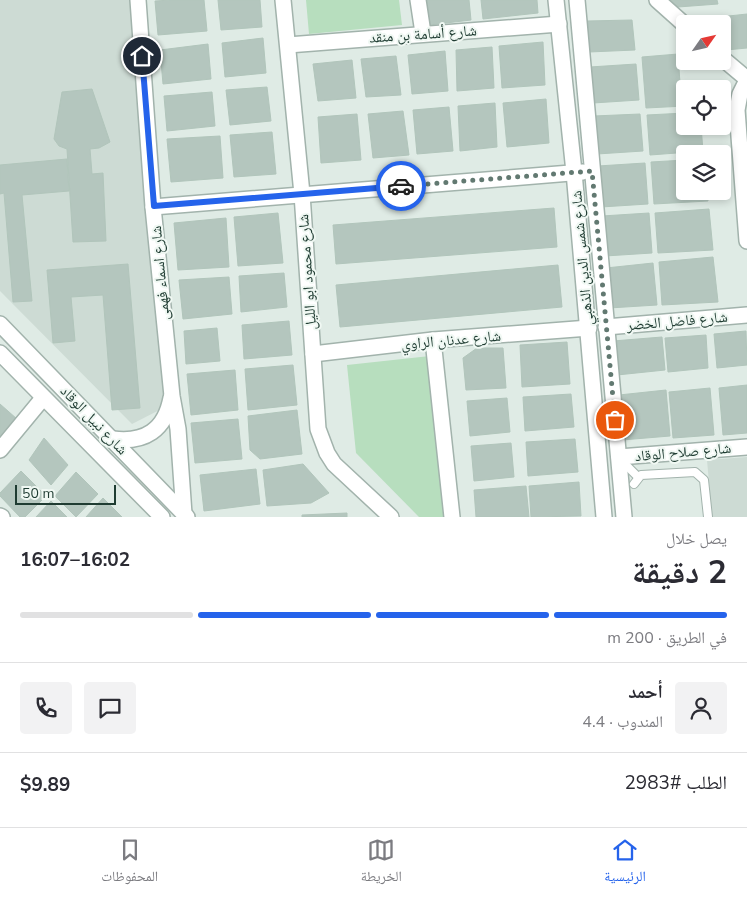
<!DOCTYPE html>
<html lang="ar">
<meta charset="utf-8">
<style>
body{margin:0;font-family:"Nunito Sans","Noto Naskh Arabic",sans-serif;background:#f2f2f3;color:#2b2b33;direction:rtl;height:100vh;display:flex;flex-direction:column;font-size:19px;white-space:nowrap}
*{box-sizing:border-box;margin:0}
p{font-size:16px;color:#7c7c81}
.icon{flex:none;width:28px;height:28px;fill:none;stroke:currentColor;stroke-width:2;stroke-linecap:round;stroke-linejoin:round}
.map{position:relative;height:517px;overflow:hidden;direction:ltr}
.sheet{display:flex;flex-direction:column;background:#fff;flex:1}
.sheet>*{flex:none}
.needle{width:32px;rotate:56deg}
.controls{position:absolute;left:676px;top:15px;display:grid;gap:10px}
.controls a{display:grid;place-items:center;width:55px;height:55px;border-radius:5px;background:#fff;box-shadow:0 2px 8px #0003;font-size:25px}
.scale{position:absolute;left:15px;bottom:12px;width:101px;box-sizing:border-box;padding-left:5px;border:2px solid #1f3c32;border-top:0;font-size:14px;line-height:18px;white-space:nowrap;color:#1f3c32;-webkit-text-stroke:4px #f0f8f3;paint-order:stroke}
.pin{position:absolute;display:grid;place-items:center;width:42px;height:42px;color:#fff;margin:-21px;border:2px solid #fff;border-radius:50%;box-shadow:0 1px 5px #0007}
.courier{position:absolute;display:grid;place-items:center;width:50px;height:50px;margin:-25px;border:4px solid #2563eb;border-radius:50%;background:#fff;color:#222;box-shadow:0 1px 6px #0007}
.head em{font-style:normal;font-weight:700}
.head div{display:flex;flex-direction:column-reverse}
.head{display:flex;align-items:center;justify-content:space-between;height:85px;padding:0 20px}
h1{font-size:32px;font-weight:700;line-height:38px}
.bar{display:grid;grid-template-columns:repeat(4,1fr);gap:8px 5px;align-content:center;height:60px;padding:0 20px}
.bar i{height:6px;border-radius:4px;background:#e1e1e2}
.bar .selected{background:#2563eb}
.bar p{grid-column:span 4}
.line{display:flex;align-items:center;gap:12px;padding:0 20px;border-top:1px solid #e1e1e2}
.line div{flex:1}
.round{display:grid;place-items:center;flex:none;width:52px;height:52px;border-radius:5px;background:#f2f2f3}
.tabs{display:flex;justify-content:space-around;align-items:center;height:70px;border-top:1px solid #e1e1e2;background:#fff;font-size:14px;color:#7c7c81}
.tabs a{display:grid;justify-items:center;gap:2px}
.tabs .selected{color:#2563eb}
.map>svg:first-child{display:block}
</style>
<div class="map">
<svg width="747" height="517" viewBox="0 0 747 517">
<rect width="100%" height="100%" fill="#dfebe5"/>
<g fill="#cddbd4">
<polygon points="0,0 135,0 177,401 132,424 0,291"/>
<polygon points="747,457 747,517 712,517 707,460"/>
</g>
<g fill="#b7debe">
<polygon points="306,0 399,0 402,25 309,34"/>
<polygon points="430,356 448,517 419,517 356,453 347,365"/>
</g>
<g fill="#b4c6be" stroke="#b1c5bb">
<polygon points="171,0 204,0 207,31 158,35 155,1"/>
<polygon points="218,0 260,0 262,27 221,30"/>
<polygon points="426,0 469,0 471,20 429,25"/>
<polygon points="481,0 537,0 538,13 483,19"/>
<polygon points="670,0 717,0 718,4 678,7"/>
<polygon points="747,14 747,48 726,50 722,47 722,24 697,24 692,20"/>
<polygon points="632,20 635,50 589,52 587,21"/>
<polygon points="263,38 266,73 225,77 222,43"/>
<polygon points="543,42 545,85 502,88 499,46"/>
<polygon points="208,44 211,79 163,84 160,50"/>
<polygon points="492,47 494,88 457,91 456,50"/>
<polygon points="445,51 448,91 412,94 408,55"/>
<polygon points="678,54 680,83 697,83 698,89 685,89 685,106 646,108 642,57"/>
<polygon points="396,56 401,95 366,97 361,59"/>
<polygon points="352,60 356,98 318,101 313,64"/>
<polygon points="636,64 639,100 593,103 590,67"/>
<polygon points="267,87 271,121 230,125 226,90"/>
<polygon points="92,89 110,142 99,148 90,149 92,174 103,173 106,241 73,242 67,149 59,146 54,139 62,92"/>
<polygon points="212,92 215,126 167,131 164,96"/>
<polygon points="546,99 549,143 507,147 503,103"/>
<polygon points="495,103 497,147 460,151 458,106"/>
<polygon points="449,107 453,151 417,154 413,110"/>
<polygon points="403,111 409,155 373,158 368,114"/>
<polygon points="685,113 685,126 701,126 703,151 650,155 647,115"/>
<polygon points="357,114 361,160 321,163 318,117"/>
<polygon points="640,114 643,151 597,154 594,116"/>
<polygon points="272,132 276,174 234,177 230,135"/>
<polygon points="220,136 223,178 171,182 167,139"/>
<polygon points="67,159 69,191 22,195 32,301 13,302 4,193 0,194 0,165"/>
<polygon points="685,160 685,191 707,191 708,201 654,204 651,162"/>
<polygon points="645,163 648,204 601,207 598,166"/>
<polygon points="554,208 557,247 336,264 333,225"/>
<polygon points="709,209 713,250 658,253 655,213"/>
<polygon points="278,213 283,263 238,266 234,217"/>
<polygon points="649,213 652,253 605,256 602,216"/>
<polygon points="226,218 229,267 178,270 174,223"/>
<polygon points="713,257 718,302 662,305 659,262"/>
<polygon points="653,263 657,305 609,308 606,268"/>
<polygon points="128,264 140,408 112,410 103,295 71,297 75,341 53,343 47,270"/>
<polygon points="558,265 562,307 340,327 336,285"/>
<polygon points="284,273 287,307 241,312 239,276"/>
<polygon points="229,277 232,314 183,319 179,280"/>
<polygon points="289,321 292,355 244,359 242,325"/>
<polygon points="217,328 220,361 186,364 184,331"/>
<polygon points="746,331 747,365 717,368 714,334"/>
<polygon points="706,335 708,368 668,372 665,338"/>
<polygon points="662,337 665,370 617,375 613,341"/>
<polygon points="567,342 570,384 522,387 520,345"/>
<polygon points="477,348 503,348 506,388 466,390 463,358"/>
<polygon points="293,365 297,405 248,410 245,369"/>
<polygon points="235,370 238,410 191,415 187,374"/>
<polygon points="747,385 747,433 723,435 719,388"/>
<polygon points="710,388 714,435 673,438 669,392"/>
<polygon points="666,390 670,436 622,440 619,395"/>
<polygon points="571,394 574,427 525,431 523,397"/>
<polygon points="507,398 510,432 470,436 467,401"/>
<polygon points="0,404 17,419 0,438"/>
<polygon points="297,410 302,454 260,459 250,450 248,416"/>
<polygon points="238,419 242,459 195,463 191,423"/>
<polygon points="44,438 68,465 51,485 29,460"/>
<polygon points="575,439 578,472 528,476 526,442"/>
<polygon points="511,443 514,477 474,481 471,446"/>
<polygon points="303,464 329,493 311,503 267,506 263,470"/>
<polygon points="256,469 260,504 204,511 200,475"/>
<polygon points="21,471 46,496 25,517 20,517 0,496 0,493"/>
<polygon points="76,472 98,494 76,517 55,496"/>
<polygon points="579,482 581,516 531,517 529,486"/>
<polygon points="526,486 529,517 476,517 474,490"/>
<polygon points="103,498 122,517 86,517"/>
<polygon points="51,501 67,517 36,517"/>
<polygon points="347,513 347,517 302,517 302,515"/>
</g>
<g fill="none" stroke-linecap="round" stroke-linejoin="round">
<defs>
<g id="service">
<polyline points="620,459 638,477"/>
<polyline points="634,484 641,475 695,472 704,480 708,517"/>
</g>
<g id="minor">
<polyline points="138,0 153,207 172,396 178,429 184,514"/>
<polyline points="283,0 302,194 318,429 327,453 334,464 391,517"/>
<polyline points="418,0 423,33"/>
<polyline points="556,0 574,172 604,517"/>
<polyline points="577,0 624,517"/>
<polyline points="657,0 685,25"/>
<polyline points="288,45 559,24"/>
<polyline points="722,58 747,79"/>
<polyline points="747,80 740,94 737,110 747,241"/>
<polyline points="153,207 583,172"/>
<polyline points="606,327 747,315"/>
<polyline points="433,340 452,517"/>
<polyline points="313,354 433,340 589,328"/>
<path d="M113,439C145,443 165,430 171,398"/>
<polyline points="0,450 43,398"/>
<polyline points="619,457 747,447"/>
<polyline points="0,516 2,517"/>
</g>
<g id="tertiary">
<polyline points="0,324 187,517"/>
<polyline points="0,353 162,517"/>
</g>
</defs>
<use href="#service" stroke="#a2b3ac" stroke-width="10"/>
<use href="#minor" stroke="#a2b3ac" stroke-width="18"/>
<use href="#tertiary" stroke="#a2b3ac" stroke-width="18"/>
<use href="#service" stroke="#fff" stroke-width="8"/>
<use href="#minor" stroke="#fff" stroke-width="15"/>
<use href="#tertiary" stroke="#fff" stroke-width="15"/>
</g>
<g fill="none" stroke-linecap="round" stroke-linejoin="round">
<polyline stroke="#627971" stroke-width="5" stroke-dasharray="0 9" points="401,186 592,171 615,420"/>
<polyline stroke="#2563eb" stroke-width="6" points="142,56 154,206 401,186"/>
</g>
<g text-anchor="middle" dominant-baseline="central" stroke-width="4" stroke-linejoin="round" paint-order="stroke">
<g font-size="15" fill="#1f3c32" stroke="#f0f8f3">
<text transform="translate(423 34) rotate(-4)">شارع أسامة بن منقد</text>
<text transform="translate(582 258) rotate(-95)">شارع شمس الدين الذهبي</text>
<text transform="translate(307 272) rotate(-94)">شارع محمود ابو الليل</text>
<text transform="translate(160 273) rotate(-95)">شارع اسماء فهمى</text>
<text transform="translate(677 321) rotate(-5)">شارع فاضل الخضر</text>
<text transform="translate(451 340) rotate(-5)">شارع عدنان الراوي</text>
<text transform="translate(94 420) rotate(46)">شارع نبيل الوقاد</text>
<text transform="translate(683 452) rotate(-5)">شارع صلاح الوقاد</text>
</g>
</g>
</svg>
<div class="controls">
<a><svg class="needle" viewBox="-14 -14 28 28"><path d="M0-13l5 13h-10z" fill="#e53935"/><path d="M0 13l5-13h-10z" fill="#7c7c81"/></svg></a>
<a><svg class="icon" aria-label="locate" viewBox="0 0 24 24"><circle cx="12" cy="12" r="6"/><path d="M12 2v4M12 18v4M2 12h4M18 12h4"/></svg></a>
<a><svg class="icon" aria-label="layers" viewBox="0 0 24 24"><path d="M12 4l9 5-9 5-9-5zM3 14l9 5 9-5"/></svg></a>
</div>
<div class="scale">50 m</div>
<div class="pin" style="left:615px;top:420px;background:#ea580c"><svg class="icon" aria-label="bag" viewBox="0 0 24 24"><path d="M5 8h14l-1 12H6zM9 8a3 3 0 0 1 6 0"/></svg></div>
<div class="pin" style="left:142px;top:56px;background:#1f2937"><svg class="icon" aria-label="home" viewBox="0 0 24 24"><path d="M3 11l9-7 9 7M6 9v11h12V9"/></svg></div>
<div class="courier" style="left:401px;top:186px"><svg class="icon" aria-label="car" viewBox="0 0 24 24"><path d="M5 17H2v-5l4-1 3-4h7l3 4 3 1v5h-3M9 17h6M6 11h13"/><circle cx="7" cy="17" r="2"/><circle cx="17" cy="17" r="2"/></svg></div>
</div>
<section class="sheet">
<div class="head"><div><h1>2 دقيقة</h1><p>يصل خلال</p></div><em>16:02–16:07</em></div>
<div class="bar"><i class="selected"></i><i class="selected"></i><i class="selected"></i><i></i><p>في الطريق · 200 m</p></div>
<div class="line" style="height:90px"><a class="round"><svg class="icon" aria-label="person" viewBox="0 0 24 24"><circle cx="12" cy="8" r="4"/><path d="M4 21q1-7 8-7t8 7"/></svg></a><div><b>أحمد</b><p>المندوب · 4.4</p></div><a class="round"><svg class="icon" aria-label="chat" viewBox="0 0 24 24"><path d="M4 5h16v11H9l-5 4z"/></svg></a><a class="round"><svg class="icon" aria-label="phone" viewBox="0 0 24 24"><path d="M5 4h4l2 5-3 2q2 4 5 5l2-3 5 2v4C11 20 4 13 5 4z"/></svg></a></div>
<div class="line" style="height:65px"><div>الطلب #2983</div><b>$9.89</b></div>
</section>
<nav class="tabs">
<a class="selected"><svg class="icon" aria-label="home" viewBox="0 0 24 24"><path d="M3 11l9-7 9 7M6 9v11h12V9"/></svg>الرئيسية</a>
<a><svg class="icon" aria-label="map" viewBox="0 0 24 24"><path d="M3 6l6-2 6 2 6-2v14l-6 2-6-2-6 2zM9 4v14M15 6v14"/></svg>الخريطة</a>
<a><svg class="icon" aria-label="saved" viewBox="0 0 24 24"><path d="M7 4h10v16l-5-4-5 4z"/></svg>المحفوظات</a>
</nav>
